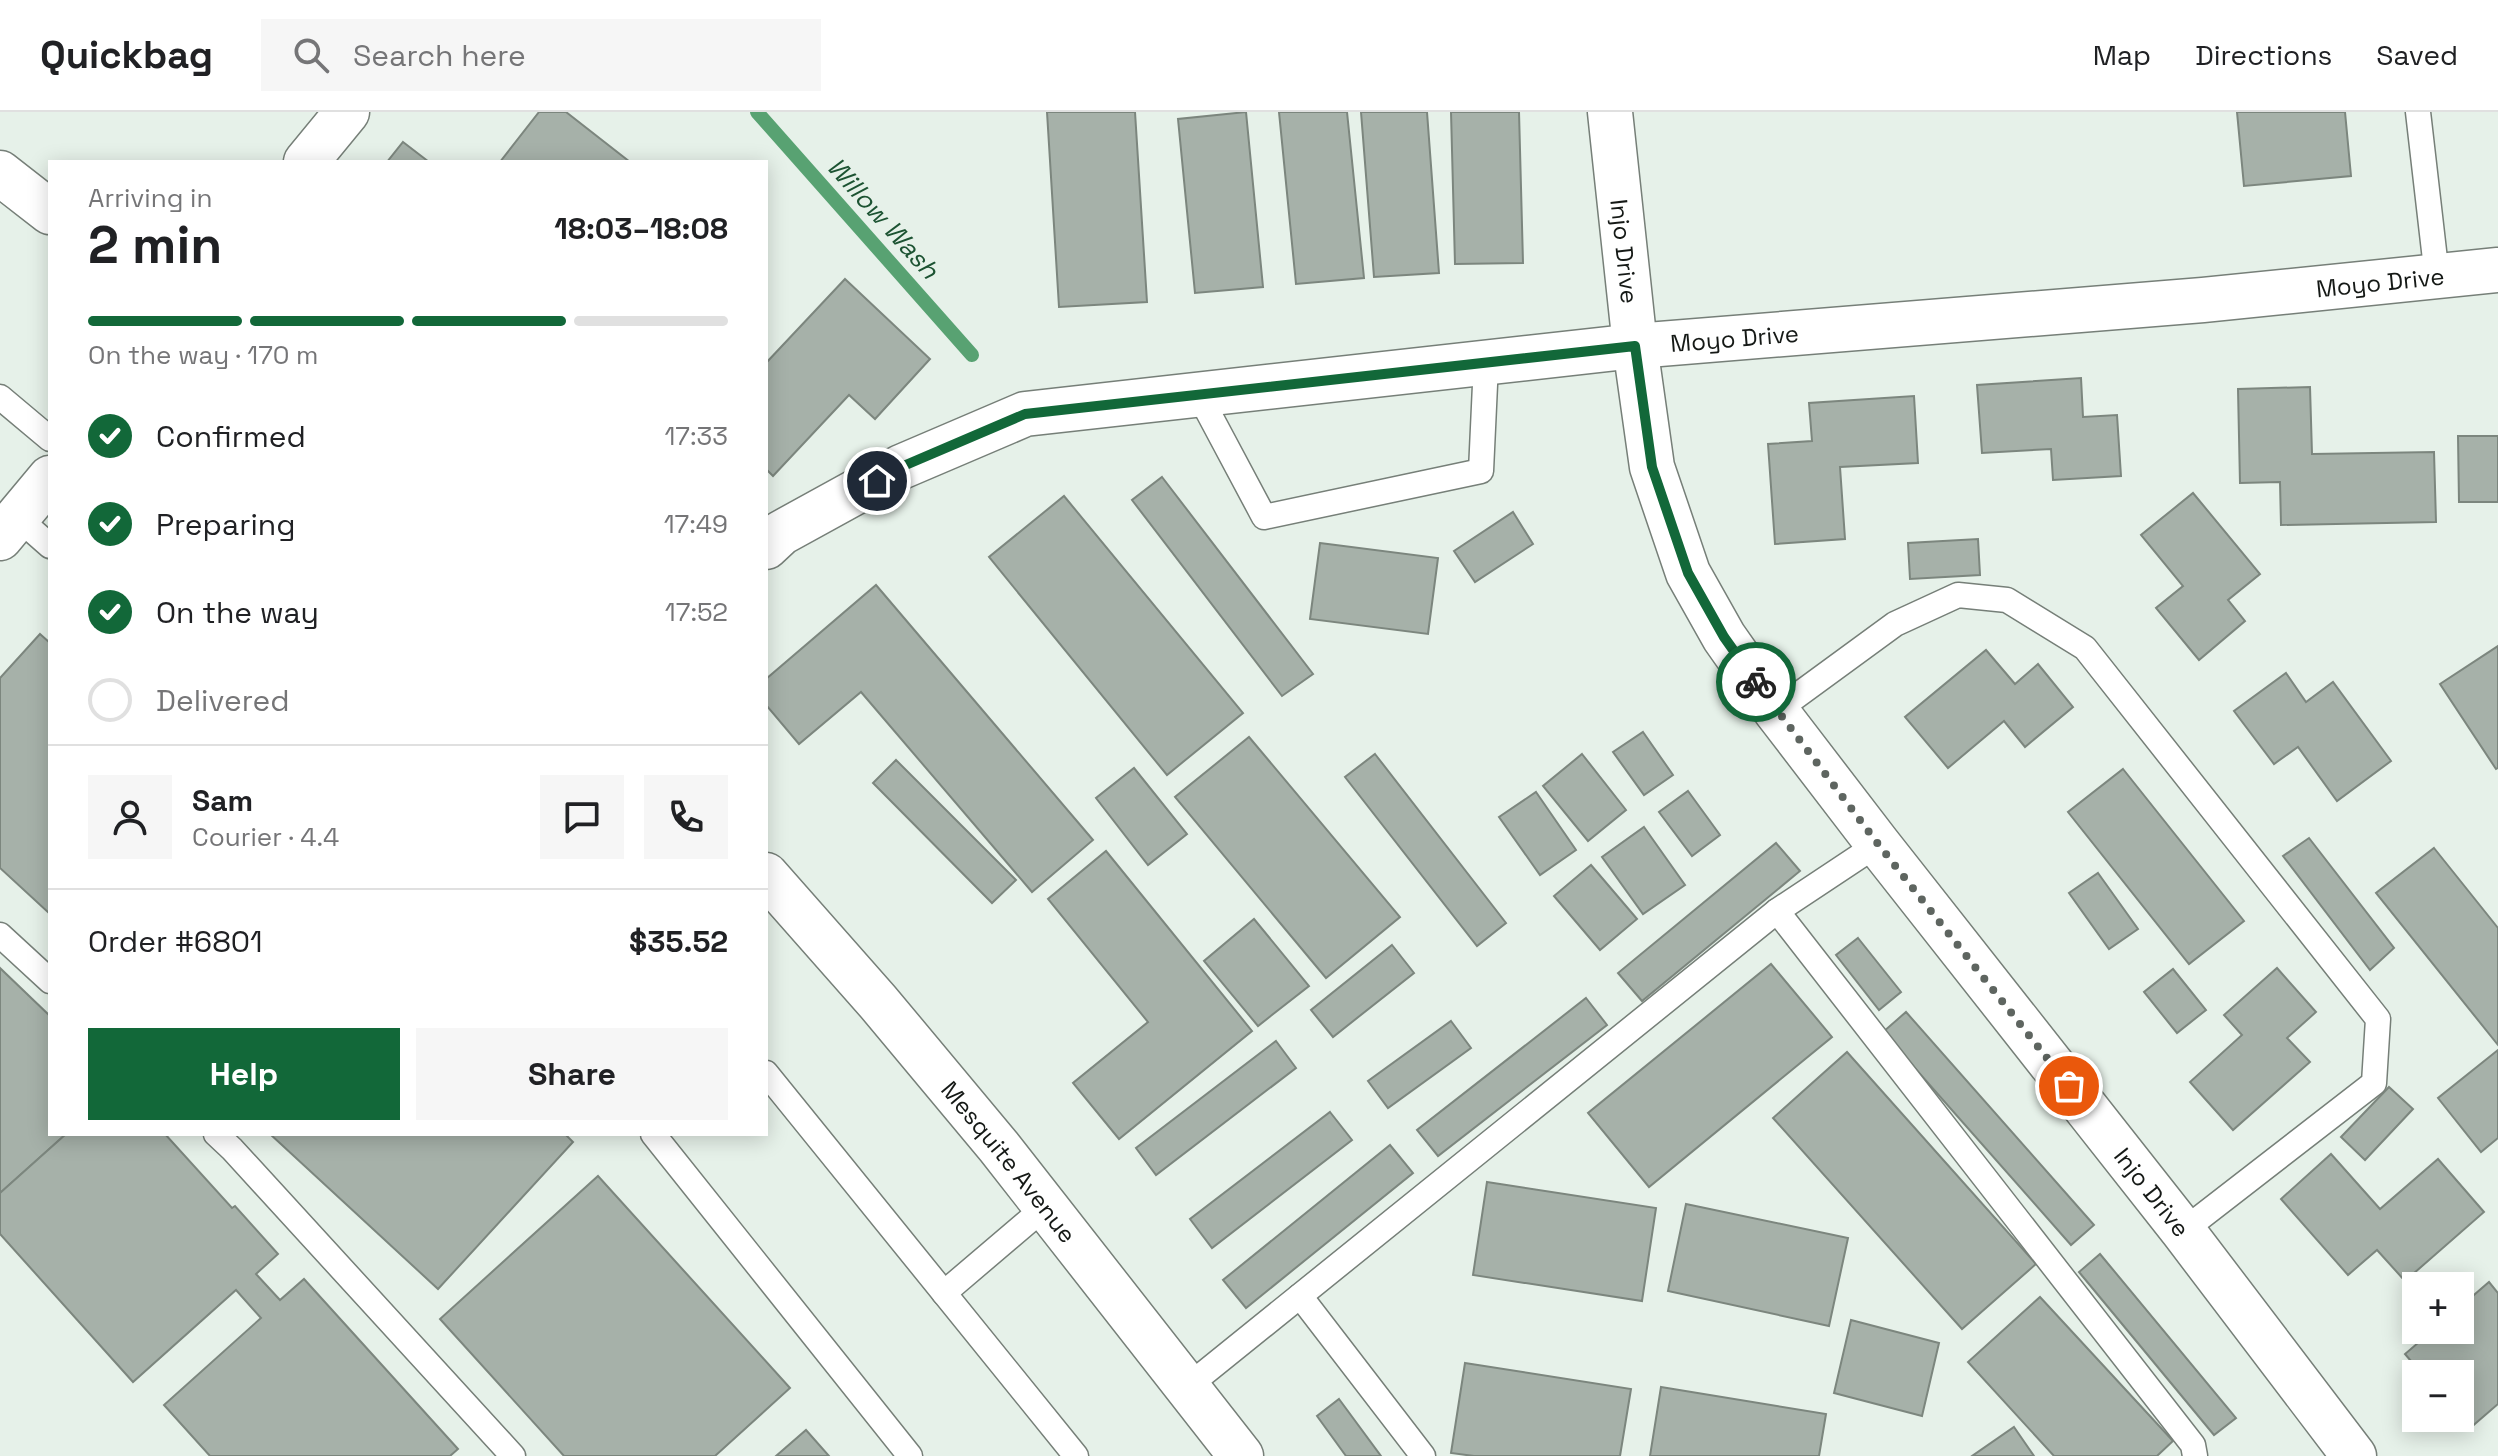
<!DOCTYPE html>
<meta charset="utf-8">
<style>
body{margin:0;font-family:"Space Grotesk",sans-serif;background:#f6f6f6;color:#202124;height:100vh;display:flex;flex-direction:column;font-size:30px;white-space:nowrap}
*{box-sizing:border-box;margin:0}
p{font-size:26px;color:#757577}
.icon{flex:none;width:44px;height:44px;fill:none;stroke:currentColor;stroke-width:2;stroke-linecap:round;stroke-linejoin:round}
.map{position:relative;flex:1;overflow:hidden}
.sheet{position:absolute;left:48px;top:48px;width:720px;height:976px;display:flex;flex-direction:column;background:#fff;border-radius:0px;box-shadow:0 4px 20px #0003}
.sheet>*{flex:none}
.fabs{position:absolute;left:2402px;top:1160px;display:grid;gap:16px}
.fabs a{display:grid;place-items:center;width:72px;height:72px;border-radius:0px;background:#fff;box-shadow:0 4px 20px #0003;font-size:40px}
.pin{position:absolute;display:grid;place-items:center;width:68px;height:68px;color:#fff;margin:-34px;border:4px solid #fff;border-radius:50%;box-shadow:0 2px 8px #0007}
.courier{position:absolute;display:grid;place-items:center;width:80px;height:80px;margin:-40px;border:6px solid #126839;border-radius:50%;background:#fff;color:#222;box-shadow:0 2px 10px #0007}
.overview em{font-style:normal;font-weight:600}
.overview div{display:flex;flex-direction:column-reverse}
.overview{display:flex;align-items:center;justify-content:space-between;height:136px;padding:0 40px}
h1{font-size:52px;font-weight:600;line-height:60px}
.bar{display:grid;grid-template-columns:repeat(4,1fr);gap:12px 8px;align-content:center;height:96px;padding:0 40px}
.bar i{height:10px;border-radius:6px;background:#e0e0e0}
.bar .active{background:#126839}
.bar p{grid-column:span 4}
.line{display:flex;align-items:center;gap:20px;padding:0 40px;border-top:2px solid #e0e0e0}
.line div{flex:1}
.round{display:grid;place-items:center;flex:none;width:84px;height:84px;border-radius:0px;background:#f6f6f6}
ol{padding:0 40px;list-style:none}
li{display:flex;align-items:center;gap:24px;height:88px}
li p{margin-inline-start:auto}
li .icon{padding:8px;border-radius:50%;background:#126839;color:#fff;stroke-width:4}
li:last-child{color:#757577}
li i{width:44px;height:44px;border:4px solid #e0e0e0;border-radius:50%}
.button{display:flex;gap:16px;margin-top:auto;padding:16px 40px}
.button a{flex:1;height:92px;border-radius:0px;background:#126839;color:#fff;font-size:32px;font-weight:600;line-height:92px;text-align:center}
.button a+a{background:#f6f6f6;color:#202124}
header{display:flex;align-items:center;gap:48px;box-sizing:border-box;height:112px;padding:0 40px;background:#fff;border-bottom:2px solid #e0e0e0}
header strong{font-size:38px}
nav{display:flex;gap:44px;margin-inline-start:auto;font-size:28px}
.search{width:560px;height:72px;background:#f6f6f6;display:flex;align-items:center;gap:20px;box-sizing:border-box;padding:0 28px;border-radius:0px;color:#757577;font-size:30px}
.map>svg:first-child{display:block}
</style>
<header>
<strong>Quickbag</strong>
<div class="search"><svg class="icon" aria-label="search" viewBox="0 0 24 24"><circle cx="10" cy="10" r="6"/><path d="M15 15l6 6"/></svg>Search here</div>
<nav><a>Map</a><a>Directions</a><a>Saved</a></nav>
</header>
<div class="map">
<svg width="2498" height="1344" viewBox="0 0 2498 1344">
<rect width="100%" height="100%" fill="#e6f1e9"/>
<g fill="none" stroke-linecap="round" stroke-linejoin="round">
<polyline stroke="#58a272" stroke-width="14" points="757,0 972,243"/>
</g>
<g fill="#a6b1a9" stroke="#7c867e" stroke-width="2">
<polygon points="539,0 566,0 630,50 500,50"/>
<polygon points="1047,0 1135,0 1147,190 1059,195"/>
<polygon points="1246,0 1263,175 1195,181 1178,7"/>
<polygon points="1279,0 1347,0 1364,166 1296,172"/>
<polygon points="1361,0 1427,0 1439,161 1374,165"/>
<polygon points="1451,0 1519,0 1523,151 1455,152"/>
<polygon points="2237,0 2345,0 2351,64 2244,74"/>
<polygon points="403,30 429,50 387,50"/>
<polygon points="845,167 930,247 875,307 849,283 773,364 766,357 766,251"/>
<polygon points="2081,266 2083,305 2117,303 2121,364 2053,368 2051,337 1982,341 1977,273"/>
<polygon points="2310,275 2312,342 2434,340 2436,410 2281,413 2280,370 2240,371 2238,277"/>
<polygon points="1914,284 1918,351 1840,355 1845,427 1775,432 1768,332 1812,329 1809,291"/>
<polygon points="2458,324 2498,324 2498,390 2459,390"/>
<polygon points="1162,365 1313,562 1282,584 1132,388"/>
<polygon points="2193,381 2260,462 2228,488 2245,509 2199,548 2156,496 2183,474 2141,423"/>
<polygon points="1064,384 1243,601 1167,663 989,445"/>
<polygon points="1513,400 1533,432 1475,470 1454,439"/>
<polygon points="1978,427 1980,463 1910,467 1908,431"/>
<polygon points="1320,431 1438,446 1428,522 1310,507"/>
<polygon points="876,473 1093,728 1032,780 861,580 799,632 766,593 766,567"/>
<polygon points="40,522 50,531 50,802 0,756 0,566"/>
<polygon points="2498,534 2498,656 2496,657 2440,572"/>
<polygon points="1986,538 2015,572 2038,552 2073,595 2025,635 2004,609 1948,656 1905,605"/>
<polygon points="2286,561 2306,590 2333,570 2391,649 2337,689 2298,635 2274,652 2234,599"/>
<polygon points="1643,620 1673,663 1644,683 1613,640"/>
<polygon points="1249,625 1400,805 1326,866 1175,685"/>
<polygon points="1375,642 1506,811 1477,834 1345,665"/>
<polygon points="1582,642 1626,698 1588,729 1543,674"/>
<polygon points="896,648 1016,768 992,791 873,671"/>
<polygon points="1134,656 1187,722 1148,753 1096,686"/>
<polygon points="2123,657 2244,809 2189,852 2068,700"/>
<polygon points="1688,679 1720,723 1692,744 1659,700"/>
<polygon points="1536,680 1576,738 1540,763 1499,705"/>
<polygon points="1644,715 1685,773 1643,802 1602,745"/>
<polygon points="2309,726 2394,836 2370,858 2283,744"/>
<polygon points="1776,731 1800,759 1642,889 1618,861"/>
<polygon points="2434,736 2498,816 2498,933 2376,781"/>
<polygon points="1106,739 1252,919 1119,1027 1073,971 1148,910 1048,787"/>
<polygon points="1591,753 1637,807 1600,838 1554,784"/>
<polygon points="2098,761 2138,817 2109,837 2069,781"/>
<polygon points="1254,807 1309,874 1258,914 1204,849"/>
<polygon points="1858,826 1901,880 1879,898 1836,843"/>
<polygon points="1392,833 1414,861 1333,925 1311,898"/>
<polygon points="1771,852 1832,925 1649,1075 1588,1001"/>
<polygon points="0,856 50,904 50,1022 66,1022 0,1081"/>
<polygon points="2277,856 2316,900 2287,926 2310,950 2233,1018 2190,970 2242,923 2224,903"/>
<polygon points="2173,857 2206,898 2177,921 2144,880"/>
<polygon points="1586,886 1607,913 1438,1044 1417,1018"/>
<polygon points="1906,900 2094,1113 2071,1133 1883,920"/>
<polygon points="1451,909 1471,936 1388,996 1368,969"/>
<polygon points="1276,929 1296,956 1156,1063 1136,1036"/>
<polygon points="2498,938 2498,1026 2481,1040 2438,986"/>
<polygon points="1847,940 2036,1152 1962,1217 1773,1006"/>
<polygon points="2389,975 2413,997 2365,1048 2341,1025"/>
<polygon points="1330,1000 1352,1028 1212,1136 1190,1107"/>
<polygon points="66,1022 165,1022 232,1096 235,1094 278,1142 256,1162 280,1188 304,1167 458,1337 450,1344 210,1344 164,1293 261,1206 236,1178 133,1270 0,1122 0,1081"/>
<polygon points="270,1022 565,1022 573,1030 438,1177"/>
<polygon points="1390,1033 1413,1061 1246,1196 1223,1168"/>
<polygon points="2331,1042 2380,1097 2438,1047 2484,1100 2405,1169 2377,1138 2348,1163 2281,1087"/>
<polygon points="598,1064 790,1276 715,1344 564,1344 440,1207"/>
<polygon points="1487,1070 1656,1096 1642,1189 1473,1163"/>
<polygon points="1686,1092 1848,1126 1829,1214 1668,1179"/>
<polygon points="2100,1142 2236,1306 2214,1323 2079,1160"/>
<polygon points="2489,1170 2498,1181 2498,1292 2469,1317 2460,1306 2460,1262 2422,1262 2405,1242 2433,1218 2460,1218 2460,1195"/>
<polygon points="2040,1185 2173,1329 2157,1344 2054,1344 1968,1250"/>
<polygon points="1851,1208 1939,1231 1922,1304 1834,1281"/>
<polygon points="1465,1251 1631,1277 1620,1344 1474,1344 1451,1341"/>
<polygon points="1661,1275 1826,1302 1819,1344 1650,1344"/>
<polygon points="1339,1287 1381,1344 1346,1344 1317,1304"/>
<polygon points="2014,1315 2034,1344 1972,1344"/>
<polygon points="806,1318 829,1344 776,1344"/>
</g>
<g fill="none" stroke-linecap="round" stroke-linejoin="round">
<defs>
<g id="lane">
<polyline points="2418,0 2437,165"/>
<polyline points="1199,283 1264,405 1481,359 1486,251"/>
<polyline points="0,285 50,327"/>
<polyline points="17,405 50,434"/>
<polyline points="1776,599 1895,512 1958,483 2007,488 2085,536 2378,907 2374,971 2183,1119"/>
<polyline points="1777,799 2193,1333 2195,1344"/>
<polyline points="0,823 50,869"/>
<polyline points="766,961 1076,1344"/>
<polyline points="216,1022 232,1037 513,1344"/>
<polyline points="653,1022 910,1344"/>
<polyline points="944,1181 1045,1095"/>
<polyline points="1300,1184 1423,1344"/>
<polyline points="1187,1275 1777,799 1878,732"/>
</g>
<g id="street">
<path id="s1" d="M1610,0L1635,234L1652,355L1688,461L1724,525L1776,599L1878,732L2183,1119L2354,1344"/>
<polyline points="306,50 347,0"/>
<polyline points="0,426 50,366"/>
<path id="s2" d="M766,435L781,421L901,355L1025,302L1635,234L2203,188L2498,158"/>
</g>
<g id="secondary">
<polyline points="0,61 50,100"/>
<path id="s3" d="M766,763L878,890L999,1035L1241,1344"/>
</g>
</defs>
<use href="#lane" stroke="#767f78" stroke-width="27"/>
<use href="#street" stroke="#767f78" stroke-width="47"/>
<use href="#secondary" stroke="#767f78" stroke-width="47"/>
<use href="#lane" stroke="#fff" stroke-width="24"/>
<use href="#street" stroke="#fff" stroke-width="44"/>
<use href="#secondary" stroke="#fff" stroke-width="44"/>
</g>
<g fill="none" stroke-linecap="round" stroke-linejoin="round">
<polyline stroke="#5e6560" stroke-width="8" stroke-dasharray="0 14.4" points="1756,570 1878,732 2069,974"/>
<polyline stroke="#126839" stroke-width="10" points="877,369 901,355 1025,302 1635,234 1652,355 1688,461 1724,525 1756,570"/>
</g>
<g text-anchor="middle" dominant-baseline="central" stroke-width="6" stroke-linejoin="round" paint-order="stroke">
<g font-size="24" fill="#151916" stroke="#e6f1e9">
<text stroke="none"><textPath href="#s1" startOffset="140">Injo Drive</textPath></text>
<text stroke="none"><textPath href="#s2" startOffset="1654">Moyo Drive</textPath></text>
<text stroke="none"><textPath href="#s2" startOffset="1006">Moyo Drive</textPath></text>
<text stroke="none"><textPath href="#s3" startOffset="376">Mesquite Avenue</textPath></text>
<text stroke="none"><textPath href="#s1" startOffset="1244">Injo Drive</textPath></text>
</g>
<g font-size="26" font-style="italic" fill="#1c5332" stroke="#e6f1e9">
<text transform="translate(883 106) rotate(48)">Willow Wash</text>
</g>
</g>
</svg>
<div class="fabs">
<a>+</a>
<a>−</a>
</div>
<div class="pin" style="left:2069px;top:974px;background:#ea580c"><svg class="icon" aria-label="bag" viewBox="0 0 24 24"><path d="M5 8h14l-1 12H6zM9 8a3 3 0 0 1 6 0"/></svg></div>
<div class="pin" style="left:877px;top:369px;background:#1f2937"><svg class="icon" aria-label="home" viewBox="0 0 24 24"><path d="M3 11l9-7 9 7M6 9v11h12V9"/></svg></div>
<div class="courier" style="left:1756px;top:570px"><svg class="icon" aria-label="bike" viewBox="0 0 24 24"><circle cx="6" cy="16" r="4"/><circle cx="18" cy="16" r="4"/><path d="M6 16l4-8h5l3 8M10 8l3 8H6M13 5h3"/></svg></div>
<section class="sheet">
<div class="overview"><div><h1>2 min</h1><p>Arriving in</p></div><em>18:03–18:08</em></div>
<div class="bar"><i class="active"></i><i class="active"></i><i class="active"></i><i></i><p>On the way · 170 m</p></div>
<ol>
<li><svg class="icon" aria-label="check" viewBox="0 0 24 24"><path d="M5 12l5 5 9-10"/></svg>Confirmed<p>17:33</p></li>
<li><svg class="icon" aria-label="check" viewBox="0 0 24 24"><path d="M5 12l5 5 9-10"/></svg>Preparing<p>17:49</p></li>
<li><svg class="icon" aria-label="check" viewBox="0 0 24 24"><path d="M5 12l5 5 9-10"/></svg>On the way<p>17:52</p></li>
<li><i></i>Delivered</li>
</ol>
<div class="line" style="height:144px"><a class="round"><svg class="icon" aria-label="person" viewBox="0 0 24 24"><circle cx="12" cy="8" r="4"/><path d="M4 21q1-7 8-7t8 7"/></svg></a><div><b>Sam</b><p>Courier · 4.4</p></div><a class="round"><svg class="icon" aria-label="chat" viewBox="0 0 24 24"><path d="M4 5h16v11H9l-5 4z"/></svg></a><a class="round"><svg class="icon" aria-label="phone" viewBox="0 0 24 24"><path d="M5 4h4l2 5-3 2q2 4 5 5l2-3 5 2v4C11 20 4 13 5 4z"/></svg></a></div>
<div class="line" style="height:104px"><div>Order #6801</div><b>$35.52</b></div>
<div class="button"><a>Help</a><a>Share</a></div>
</section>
</div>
